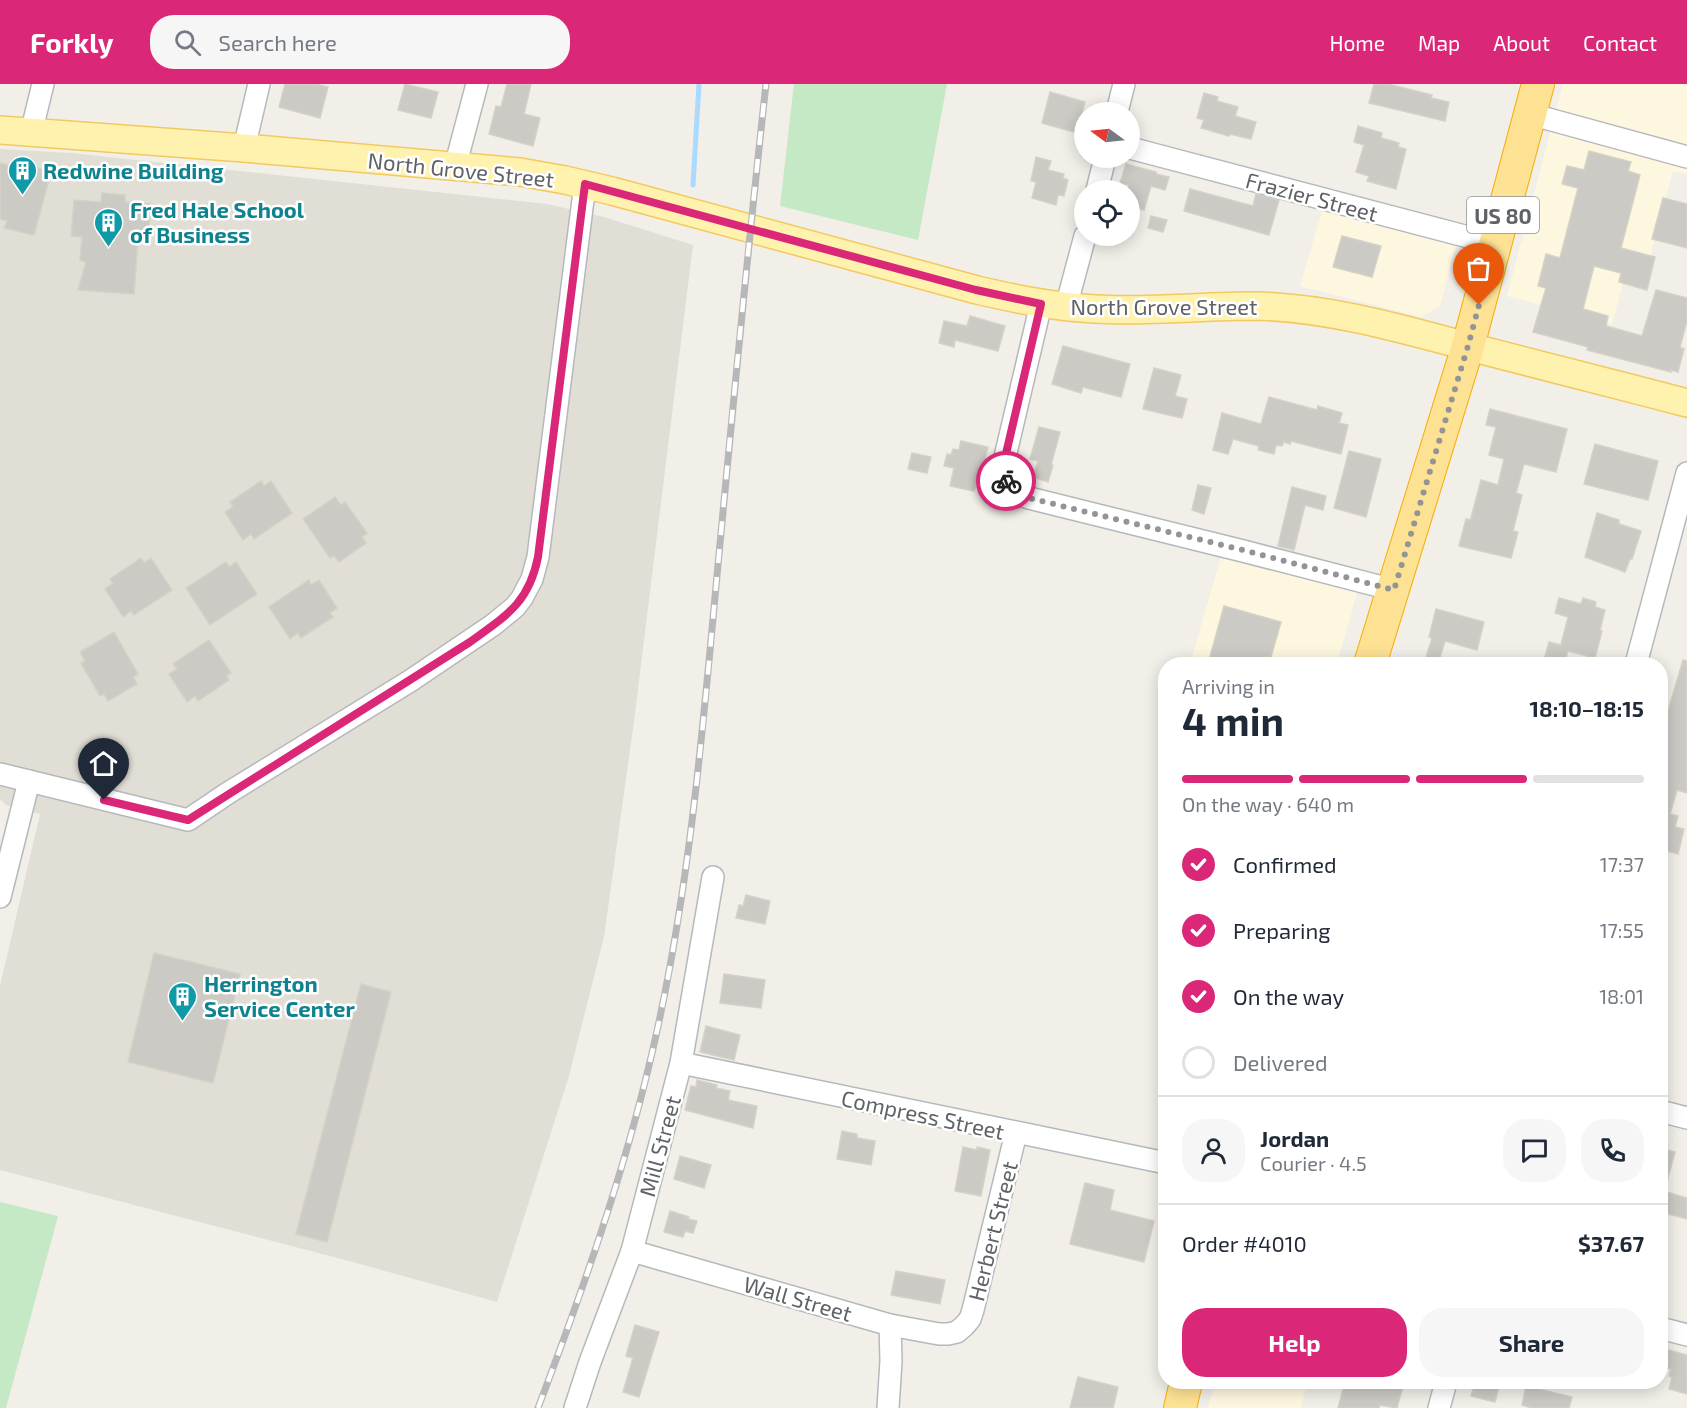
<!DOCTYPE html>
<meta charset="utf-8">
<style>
body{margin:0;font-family:"Exo 2",sans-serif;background:#f6f6f7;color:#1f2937;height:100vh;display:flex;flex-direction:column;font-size:22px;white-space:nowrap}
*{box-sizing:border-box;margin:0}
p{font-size:20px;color:#747a83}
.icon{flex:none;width:33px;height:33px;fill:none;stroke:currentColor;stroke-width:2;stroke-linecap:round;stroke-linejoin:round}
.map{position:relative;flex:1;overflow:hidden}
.details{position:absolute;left:1158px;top:573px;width:510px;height:732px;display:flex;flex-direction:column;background:#fff;border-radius:24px;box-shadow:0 3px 15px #0003}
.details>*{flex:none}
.needle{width:39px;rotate:285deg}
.controls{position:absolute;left:1074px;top:18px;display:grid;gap:12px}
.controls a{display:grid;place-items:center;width:66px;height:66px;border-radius:50%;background:#fff;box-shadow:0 3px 15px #0003;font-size:30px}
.pin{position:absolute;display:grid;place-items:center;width:51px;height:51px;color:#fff;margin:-62px -26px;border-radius:50% 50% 50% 0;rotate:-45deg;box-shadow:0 0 6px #0007}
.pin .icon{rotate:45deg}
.courier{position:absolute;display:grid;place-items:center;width:60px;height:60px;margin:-30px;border:4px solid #db2777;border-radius:50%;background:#fff;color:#222;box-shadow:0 2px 8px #0007}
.summary em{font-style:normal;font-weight:700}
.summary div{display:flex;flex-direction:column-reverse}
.summary{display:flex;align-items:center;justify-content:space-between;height:102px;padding:0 24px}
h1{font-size:39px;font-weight:700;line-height:45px}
.bar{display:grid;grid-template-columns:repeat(4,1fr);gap:9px 6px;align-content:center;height:72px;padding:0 24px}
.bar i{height:8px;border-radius:4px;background:#e0e1e3}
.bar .on{background:#db2777}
.bar p{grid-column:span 4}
.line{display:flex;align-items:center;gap:15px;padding:0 24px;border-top:2px solid #e0e1e3}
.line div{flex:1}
.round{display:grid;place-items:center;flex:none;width:63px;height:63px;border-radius:24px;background:#f6f6f7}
ol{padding:0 24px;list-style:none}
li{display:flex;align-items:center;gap:18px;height:66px}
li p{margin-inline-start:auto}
li .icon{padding:6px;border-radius:50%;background:#db2777;color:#fff;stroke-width:4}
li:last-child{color:#747a83}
li i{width:33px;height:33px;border:3px solid #e0e1e3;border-radius:50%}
.primary-button{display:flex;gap:12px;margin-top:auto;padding:12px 24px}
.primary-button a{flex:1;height:69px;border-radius:24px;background:#db2777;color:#fff;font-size:24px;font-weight:700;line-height:69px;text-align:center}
.primary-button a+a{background:#f6f6f7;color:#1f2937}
header{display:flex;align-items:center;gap:36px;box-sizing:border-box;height:84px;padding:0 30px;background:#db2777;color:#fff}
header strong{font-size:28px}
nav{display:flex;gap:33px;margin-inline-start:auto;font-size:21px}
.search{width:420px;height:54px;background:#f6f6f7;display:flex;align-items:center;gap:15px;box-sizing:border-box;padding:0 21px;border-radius:24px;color:#747a83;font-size:22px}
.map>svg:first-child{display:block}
</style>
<header>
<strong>Forkly</strong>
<div class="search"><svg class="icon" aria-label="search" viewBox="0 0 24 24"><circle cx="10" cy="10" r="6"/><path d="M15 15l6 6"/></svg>Search here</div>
<nav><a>Home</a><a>Map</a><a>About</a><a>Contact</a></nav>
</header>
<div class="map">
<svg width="1687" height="1324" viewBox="0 0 1687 1324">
<rect width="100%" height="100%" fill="#f1efe8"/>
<g fill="#fef7e0">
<polygon points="1563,0 1687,0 1687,90 1673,87 1649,177 1630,173 1612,240 1507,212"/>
<polygon points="1324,120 1458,154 1440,222 1422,233 1300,202"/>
<polygon points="1223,466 1358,505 1337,580 1190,580"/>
<polygon points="1215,1298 1307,1298 1301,1324 1208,1324"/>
</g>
<polygon fill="#e1ded6" points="0,65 71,69 547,120 604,133 693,161 634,637 604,853 569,992 497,1218 349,1177 0,1086 0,902 40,730 6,721 0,715"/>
<g fill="#c5e8c5">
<polygon points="794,0 947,0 918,156 780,122"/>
<polygon points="0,1118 58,1132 6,1324 0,1324"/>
</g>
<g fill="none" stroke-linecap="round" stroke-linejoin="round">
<polyline stroke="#aadaff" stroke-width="5" points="693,101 699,0"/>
</g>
<g fill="#cccac5" stroke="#d6d1c6" stroke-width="1.5">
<polygon points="285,0 316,0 328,3 320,34 279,23"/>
<polygon points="405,0 438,8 431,34 398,26"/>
<polygon points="507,0 531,0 524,30 540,34 533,62 489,50 496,22 501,23"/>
<polygon points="1374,0 1388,0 1432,11 1431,14 1449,18 1445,37 1369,19"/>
<polygon points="1050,8 1085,18 1080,36 1084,37 1084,51 1042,39"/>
<polygon points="1204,9 1218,13 1217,17 1238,23 1235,32 1256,38 1251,55 1230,50 1229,52 1201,44 1204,36 1197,34"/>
<polygon points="1358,42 1382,49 1381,54 1399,59 1398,63 1406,65 1396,105 1367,97 1369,92 1356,88 1364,61 1354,58"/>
<polygon points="1589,67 1631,78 1628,87 1640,91 1621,164 1655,173 1647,206 1619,198 1621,189 1594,182 1583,225 1608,232 1606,242 1642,252 1656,206 1687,214 1687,237 1680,263 1684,265 1678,288 1671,286 1671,288 1587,266 1588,263 1533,248 1546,204 1538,202 1546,170 1560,174 1578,104 1562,100 1567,82 1584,86"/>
<polygon points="1036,73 1051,77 1048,86 1064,90 1063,94 1068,96 1064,112 1058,111 1056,121 1032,114 1036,98 1031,97"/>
<polygon points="0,79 29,87 30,82 51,88 34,151 4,144 7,137 0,135"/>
<polygon points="1126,80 1156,88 1156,90 1169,93 1165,106 1151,102 1144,126 1130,122 1130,106 1127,106 1129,101 1120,99"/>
<polygon points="1190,105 1253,122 1256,110 1279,116 1269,151 1184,127"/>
<polygon points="102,109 125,111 125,118 151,120 148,156 138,155 134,210 78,206 86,178 80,176 82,153 71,152 74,116 101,118"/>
<polygon points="1663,114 1687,120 1687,164 1652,155"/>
<polygon points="1151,132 1167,136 1163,148 1148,144"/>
<polygon points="1342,152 1381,162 1372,193 1333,183"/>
<polygon points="970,232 1005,242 998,267 955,256 954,263 939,259 944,237 967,242"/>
<polygon points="1063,262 1130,280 1121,313 1083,303 1081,309 1052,300"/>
<polygon points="1154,284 1181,291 1175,312 1187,315 1182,334 1143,325"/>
<polygon points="1269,313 1317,326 1318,322 1342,329 1339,339 1348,341 1341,370 1291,357 1290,360 1284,358 1282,362 1276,361 1274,370 1258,366 1259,362 1233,355 1228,370 1213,366 1222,329 1261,340"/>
<polygon points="1490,325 1567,345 1556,388 1524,380 1516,409 1522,411 1513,447 1518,448 1511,474 1459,462 1466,435 1470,436 1471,434 1481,396 1498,401 1504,375 1489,371 1496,343 1486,341"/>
<polygon points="1039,343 1060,348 1051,381 1053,381 1048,398 1033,393 1038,377 1030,375"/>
<polygon points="961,357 988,363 981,392 978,392 974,407 950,402 954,384 944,382 947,370 951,371 953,365 959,366"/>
<polygon points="1595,360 1658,377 1648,416 1584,400"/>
<polygon points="1349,367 1381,375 1366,433 1334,424"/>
<polygon points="912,369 931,373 927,389 908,385"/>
<polygon points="261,397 264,402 271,397 292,429 254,455 251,450 243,456 225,428 233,423 230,418"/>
<polygon points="1198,401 1211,404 1204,430 1192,426"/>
<polygon points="1292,403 1326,412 1323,426 1305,421 1294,466 1278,462"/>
<polygon points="335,413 341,421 345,418 367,449 362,453 366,459 339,478 334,472 330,474 303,435"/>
<polygon points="1597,429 1619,436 1619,440 1641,447 1632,475 1630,475 1625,488 1585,473"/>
<polygon points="141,474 144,479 151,474 172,506 134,531 131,527 123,533 105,505 113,499 110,495"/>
<polygon points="226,478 229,483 236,478 257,510 210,541 186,504"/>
<polygon points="309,496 311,501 319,496 337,524 330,529 333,533 301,554 298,549 290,555 269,523"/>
<polygon points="1559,514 1581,520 1583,514 1596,518 1595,523 1605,526 1600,546 1602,547 1595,574 1568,567 1564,580 1544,576 1549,558 1561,561 1568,533 1555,529"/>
<polygon points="1224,522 1281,538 1269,580 1208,580"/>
<polygon points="1436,525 1484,538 1477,566 1445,557 1438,580 1424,580 1432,554 1429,553"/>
<polygon points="114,548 138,590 133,593 137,600 108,617 104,610 100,612 81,579 85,577 80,568"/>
<polygon points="209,556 231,589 226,592 229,596 198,617 195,612 187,618 169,590 177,585 173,580"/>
<polygon points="1683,576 1687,577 1687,709 1677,706 1670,730 1678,732 1675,743 1684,745 1678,770 1660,765 1660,655"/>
<polygon points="746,811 770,817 765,840 736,834 739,821 743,822"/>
<polygon points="154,869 240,890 213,999 128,978"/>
<polygon points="724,890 765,896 761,924 720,919"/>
<polygon points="361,900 391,908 327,1158 296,1150"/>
<polygon points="706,942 740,951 734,976 700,968"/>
<polygon points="697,996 717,1001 716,1004 730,1007 728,1016 757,1022 753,1044 685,1026 691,1002 696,1003"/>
<polygon points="842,1047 857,1050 857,1054 875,1057 871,1081 837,1075"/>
<polygon points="963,1063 977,1066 977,1063 990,1066 981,1112 955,1107"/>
<polygon points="1660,1064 1675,1068 1665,1105 1660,1104"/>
<polygon points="680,1072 711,1081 704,1104 674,1095"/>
<polygon points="1085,1099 1114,1106 1110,1126 1154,1137 1144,1178 1070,1160"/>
<polygon points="1660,1106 1687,1114 1687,1135 1660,1128"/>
<polygon points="670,1127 689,1133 688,1135 697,1137 693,1149 685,1147 683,1153 664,1148"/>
<polygon points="896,1187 945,1196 940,1220 891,1211"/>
<polygon points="635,1241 659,1248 639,1313 623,1308 633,1274 626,1272"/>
<polygon points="1665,1265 1687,1271 1687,1310 1669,1305 1672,1293 1669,1292 1671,1285 1661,1282"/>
<polygon points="1078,1293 1118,1303 1113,1324 1070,1324"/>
<polygon points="1359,1298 1387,1298 1403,1302 1397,1324 1380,1321 1379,1324 1338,1324 1344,1302 1357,1305"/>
<polygon points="1475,1298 1500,1298 1495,1318 1471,1312"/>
<polygon points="1526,1302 1572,1313 1569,1324 1532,1324 1522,1321"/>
</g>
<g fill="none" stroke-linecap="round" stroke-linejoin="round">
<defs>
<g id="minor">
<polyline points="1117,28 1124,0"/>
<polyline points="1530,30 1687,73"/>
<polyline points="31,49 43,0"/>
<polyline points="244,64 259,0"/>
<polyline points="1130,64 1495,160"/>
<polyline points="455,83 477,0"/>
<polyline points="1097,106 1105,74"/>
<path d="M1041,220L1005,373C1001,396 1007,407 1029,414L1243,467L1394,506"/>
<polyline points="1066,223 1085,152"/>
<polyline points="1636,580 1687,389"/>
<polyline points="0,690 188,736 228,709 410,597 493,541 515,523 522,514 532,495 538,473 585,100"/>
<polyline points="0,813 29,697"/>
<polyline points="681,979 1166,1079"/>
<polyline points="1660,1027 1687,1034"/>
<polyline points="632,1167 890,1241 939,1250 948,1250 957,1248 964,1242 970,1235 973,1226 1016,1049"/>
<polyline points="1660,1244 1687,1251"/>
<polyline points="575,1324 590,1278 632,1167 681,979 713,793"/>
<polyline points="888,1324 891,1277 890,1241"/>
<polyline points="1439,1324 1446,1298"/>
</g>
<path id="major" d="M0,46L244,64L520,88L565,96L612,107L977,206C1016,215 1054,223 1095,225C1148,228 1202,222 1256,222C1330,224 1399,244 1470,263C1543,282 1615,300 1687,319"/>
<g id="highway">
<polyline points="1370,580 1468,262 1538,0"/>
<polyline points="1180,1324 1186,1298"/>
</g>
</defs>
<use href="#minor" stroke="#b5b8bc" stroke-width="24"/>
<use href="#major" stroke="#f2c960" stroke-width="30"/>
<use href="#highway" stroke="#f9ab00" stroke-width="34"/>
<use href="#minor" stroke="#fff" stroke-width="21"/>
<use href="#major" stroke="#fff2af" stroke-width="27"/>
<use href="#highway" stroke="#fde293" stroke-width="32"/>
<defs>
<path id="rail" d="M538,1324C582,1208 624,1090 652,969C687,819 701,666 715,513C731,342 747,171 766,0"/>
</defs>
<use href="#rail" stroke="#b6b7b8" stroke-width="7"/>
<use href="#rail" stroke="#fff" stroke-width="4.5" stroke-dasharray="14" stroke-linecap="butt"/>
</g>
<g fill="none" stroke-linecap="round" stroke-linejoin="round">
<path stroke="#929495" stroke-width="6" stroke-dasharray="0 10.8" d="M1006,397C1012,407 1018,410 1029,414L1243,466L1394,506L1468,262L1479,221"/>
<path stroke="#db2777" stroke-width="8" d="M104,716L188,736L470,558C506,532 529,519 538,473L585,100L976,206L1041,220L1005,374L1003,385L1006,397"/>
</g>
<defs>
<symbol id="building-pin" viewBox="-11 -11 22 30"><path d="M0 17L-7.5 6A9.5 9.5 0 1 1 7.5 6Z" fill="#0f9aa8" stroke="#fff"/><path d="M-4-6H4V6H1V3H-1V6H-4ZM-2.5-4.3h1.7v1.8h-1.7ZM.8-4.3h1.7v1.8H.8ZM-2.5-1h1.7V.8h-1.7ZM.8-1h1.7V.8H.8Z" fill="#fff"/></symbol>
</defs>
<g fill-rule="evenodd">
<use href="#building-pin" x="6" y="70" width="33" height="45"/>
<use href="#building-pin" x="92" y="122" width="33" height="45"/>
<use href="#building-pin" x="166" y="896" width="33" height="45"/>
</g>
<g text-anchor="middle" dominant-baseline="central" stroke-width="5" stroke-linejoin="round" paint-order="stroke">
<rect fill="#fff" stroke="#8f9295" stroke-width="1.5" x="1467" y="113" width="72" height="36" rx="4.5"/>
<g font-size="21" font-weight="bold" fill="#5f6368">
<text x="1503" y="131">US 80</text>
</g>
<g font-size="22" fill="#5f6368" stroke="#fff">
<text transform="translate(461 85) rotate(6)">North Grove Street</text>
<text transform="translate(1312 112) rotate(15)">Frazier Street</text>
<text x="1164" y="222">North Grove Street</text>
<text transform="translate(923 1030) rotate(12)">Compress Street</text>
<text transform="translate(659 1062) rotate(-75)">Mill Street</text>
<text transform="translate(992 1147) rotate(-76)">Herbert Street</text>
<text transform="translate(798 1214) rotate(16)">Wall Street</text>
</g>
<g font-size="22" font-weight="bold" fill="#0d838f" stroke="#fff" text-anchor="start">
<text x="43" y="86">Redwine Building</text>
<text x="130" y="125">Fred Hale School<tspan x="130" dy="25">of Business</tspan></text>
<text x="204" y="899">Herrington<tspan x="204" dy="25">Service Center</tspan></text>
</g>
</g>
</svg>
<div class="controls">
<a><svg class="needle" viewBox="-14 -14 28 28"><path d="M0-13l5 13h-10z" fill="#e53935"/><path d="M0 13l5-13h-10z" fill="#747a83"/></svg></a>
<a><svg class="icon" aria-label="locate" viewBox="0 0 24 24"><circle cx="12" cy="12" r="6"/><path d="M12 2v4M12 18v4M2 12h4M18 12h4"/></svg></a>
</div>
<div class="pin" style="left:1479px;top:221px;background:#ea580c"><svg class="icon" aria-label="bag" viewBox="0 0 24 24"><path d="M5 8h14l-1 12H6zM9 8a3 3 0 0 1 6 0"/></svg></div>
<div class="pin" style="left:104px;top:716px;background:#1f2937"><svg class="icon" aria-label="home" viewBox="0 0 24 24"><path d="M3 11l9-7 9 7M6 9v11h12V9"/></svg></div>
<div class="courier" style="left:1006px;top:397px"><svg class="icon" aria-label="bike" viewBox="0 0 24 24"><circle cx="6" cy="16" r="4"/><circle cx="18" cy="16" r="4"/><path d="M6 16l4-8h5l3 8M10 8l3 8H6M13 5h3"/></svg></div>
<section class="details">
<div class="summary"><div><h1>4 min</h1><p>Arriving in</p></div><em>18:10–18:15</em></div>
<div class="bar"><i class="on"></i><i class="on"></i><i class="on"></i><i></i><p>On the way · 640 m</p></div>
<ol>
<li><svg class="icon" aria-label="check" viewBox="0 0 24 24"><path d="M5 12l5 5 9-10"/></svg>Confirmed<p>17:37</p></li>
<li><svg class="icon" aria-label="check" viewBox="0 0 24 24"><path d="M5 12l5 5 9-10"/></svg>Preparing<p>17:55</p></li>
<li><svg class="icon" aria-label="check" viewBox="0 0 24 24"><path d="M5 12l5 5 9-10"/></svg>On the way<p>18:01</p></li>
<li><i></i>Delivered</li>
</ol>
<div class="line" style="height:108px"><a class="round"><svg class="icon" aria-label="person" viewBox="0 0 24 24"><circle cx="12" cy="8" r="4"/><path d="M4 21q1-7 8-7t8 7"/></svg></a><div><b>Jordan</b><p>Courier · 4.5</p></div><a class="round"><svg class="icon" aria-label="chat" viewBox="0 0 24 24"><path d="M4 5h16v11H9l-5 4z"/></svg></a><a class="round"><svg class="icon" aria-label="phone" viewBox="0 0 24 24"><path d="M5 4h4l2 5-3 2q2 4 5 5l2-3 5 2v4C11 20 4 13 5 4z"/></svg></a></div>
<div class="line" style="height:78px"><div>Order #4010</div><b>$37.67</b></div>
<div class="primary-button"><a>Help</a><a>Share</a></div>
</section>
</div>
